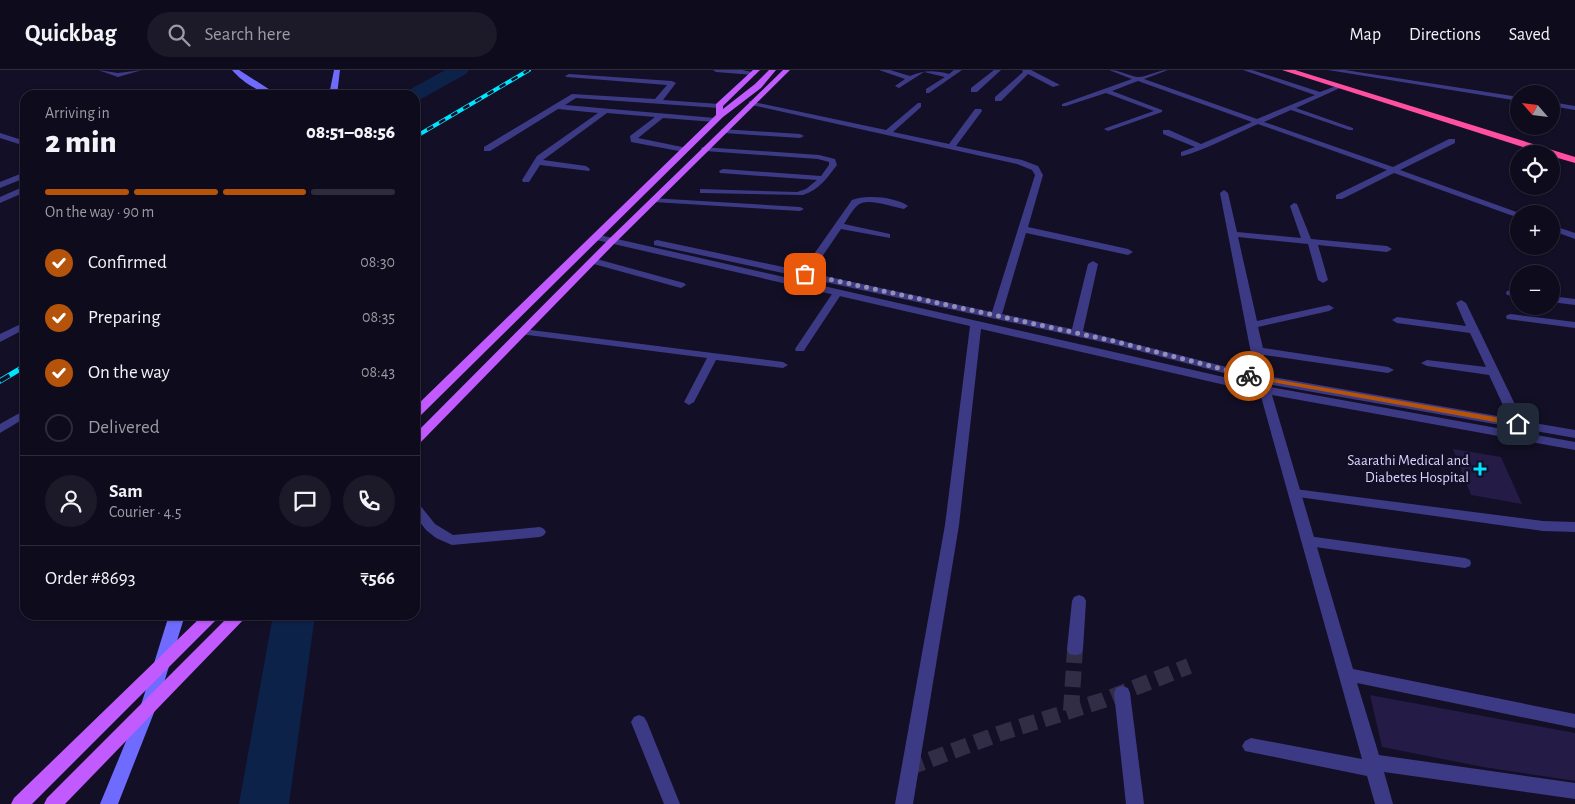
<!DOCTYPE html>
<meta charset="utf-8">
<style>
body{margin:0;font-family:"Alegreya Sans",sans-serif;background:#1c1929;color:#f1f3f6;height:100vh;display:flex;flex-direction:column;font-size:19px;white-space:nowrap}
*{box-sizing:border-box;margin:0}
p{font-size:16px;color:#9b9ba3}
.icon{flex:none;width:28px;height:28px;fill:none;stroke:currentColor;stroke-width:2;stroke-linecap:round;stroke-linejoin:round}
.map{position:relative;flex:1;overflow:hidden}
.side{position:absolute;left:20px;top:20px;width:400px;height:530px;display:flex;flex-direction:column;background:#0e0b1c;border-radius:15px;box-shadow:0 1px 4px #0004,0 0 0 1px #2e2b3b}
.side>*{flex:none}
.needle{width:32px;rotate:298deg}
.controls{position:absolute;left:1510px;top:15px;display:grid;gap:10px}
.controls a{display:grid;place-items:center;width:50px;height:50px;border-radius:50%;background:#0e0b1c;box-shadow:0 1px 4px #0004,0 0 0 1px #2e2b3b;font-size:25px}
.pin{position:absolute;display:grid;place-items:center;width:42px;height:42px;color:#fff;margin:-21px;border-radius:10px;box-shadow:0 2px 8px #0006}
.courier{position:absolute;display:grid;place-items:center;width:50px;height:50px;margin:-25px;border:4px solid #b45309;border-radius:50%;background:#fff;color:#222;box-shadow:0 1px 6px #0007}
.head em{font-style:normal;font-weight:800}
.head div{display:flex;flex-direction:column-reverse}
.head{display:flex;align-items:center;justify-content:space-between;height:85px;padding:0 25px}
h1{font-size:32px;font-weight:800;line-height:38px}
.bar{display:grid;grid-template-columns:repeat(4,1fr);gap:8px 5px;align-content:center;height:60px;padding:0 25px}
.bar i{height:6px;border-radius:4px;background:#2e2b3b}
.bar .active{background:#b45309}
.bar p{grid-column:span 4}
.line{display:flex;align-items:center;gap:12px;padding:0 25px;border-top:1px solid #2e2b3b}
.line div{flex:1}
.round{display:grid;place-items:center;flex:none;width:52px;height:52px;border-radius:26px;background:#1c1929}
ol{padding:0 25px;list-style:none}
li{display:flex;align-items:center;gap:15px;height:55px}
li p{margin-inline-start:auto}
li .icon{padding:5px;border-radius:50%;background:#b45309;color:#fff;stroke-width:4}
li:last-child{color:#9b9ba3}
li i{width:28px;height:28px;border:2px solid #2e2b3b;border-radius:50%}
header{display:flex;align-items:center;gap:30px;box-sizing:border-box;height:70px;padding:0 25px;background:#0e0b1c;border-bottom:1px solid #2e2b3b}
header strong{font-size:24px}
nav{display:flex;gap:28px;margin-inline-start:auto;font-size:18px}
.search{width:350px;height:45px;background:#1c1929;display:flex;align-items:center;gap:12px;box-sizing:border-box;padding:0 18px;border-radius:28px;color:#9b9ba3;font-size:19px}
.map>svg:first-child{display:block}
</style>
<header>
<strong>Quickbag</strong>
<div class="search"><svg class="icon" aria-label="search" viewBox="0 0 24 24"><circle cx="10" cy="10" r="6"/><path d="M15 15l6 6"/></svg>Search here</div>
<nav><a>Map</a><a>Directions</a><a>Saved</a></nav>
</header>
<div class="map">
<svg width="1575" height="734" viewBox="0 0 1575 734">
<rect width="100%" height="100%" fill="#130f26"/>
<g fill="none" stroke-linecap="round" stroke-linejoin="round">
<g fill="#0c2248" fill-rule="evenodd">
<polygon points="445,0 469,0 466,4 421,29 415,31 415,25 404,25 407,21"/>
<polygon points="273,545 315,545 289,734 239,734"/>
</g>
</g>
<g fill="#241b47">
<polygon points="1453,379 1501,387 1522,434 1471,425"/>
<polygon points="1370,625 1575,663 1575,711 1483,697 1382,677"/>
</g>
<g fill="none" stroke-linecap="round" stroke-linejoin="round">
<g stroke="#312d47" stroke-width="16" stroke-dasharray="16 8" stroke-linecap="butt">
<polyline points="1071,641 1075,579"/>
<polyline points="908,698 998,664 1104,630 1189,596"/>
</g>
<g fill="#3d3a85" fill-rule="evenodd">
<path d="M1109,0C1119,0 1127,5 1137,7C1145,8 1158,0 1168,0L1144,9L1257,49L1315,25L1243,0H1252L1320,22L1336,16H1340V18L1296,38L1353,58V60H1349L1291,40L1264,52L1393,97L1449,69H1455V73L1400,100L1522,144H1519V147H1516L1394,103L1342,129H1336V125L1387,100L1258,54C1244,60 1192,86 1181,86V82L1195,77L1163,64V60H1169L1201,74L1252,52L1138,11L1112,21L1162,40V42L1108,61L1104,59L1106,58L1154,41L1106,23L1066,36H1062V34L1132,9Z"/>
<polygon points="721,59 800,64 804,66 800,68 724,63 721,63"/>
<path d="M702,77L819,85L835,89L837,95C827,108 819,120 803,125L703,123H700V119L797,122L806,119L817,110L720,103L719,101L723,99L821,106L829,95V92L818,89L705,81L701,79Z"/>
<polygon points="651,128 800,137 804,139 800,141 654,132 651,132"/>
<polygon points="1551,155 1575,163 1575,169 1551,160"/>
<polygon points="593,188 684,213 686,215 681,218 590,193 589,191"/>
<polygon points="837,220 842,223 805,279 804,281 796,281 795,279 834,221"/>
<polygon points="523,259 783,292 788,295 783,298 716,290 694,332 689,335 684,332 707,288 520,264 518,262"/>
<polygon points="25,340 25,348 0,363 0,354"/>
<polygon points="1295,419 1543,451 1575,452 1575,462 1543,461 1291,426 1289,423 1291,420"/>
<polygon points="415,433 419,434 435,454 453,465 540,457 544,459 546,462 544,465 540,467 452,475 436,468 426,460 415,446"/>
<polygon points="1308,466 1465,488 1470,490 1471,493 1470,496 1465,498 1308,476 1304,474 1302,471 1304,468"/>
<polygon points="639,645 644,647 647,652 680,734 664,734 631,652 634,647"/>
</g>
<g fill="#3d3a85" fill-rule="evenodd">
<polygon points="98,0 118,3 142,0 118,7"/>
<polygon points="713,0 742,0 757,3 754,5 716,2"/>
<path d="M879,0H890L910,6C923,0 935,0 949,4L954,0H962L929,23H926V19L945,7L924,2L899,18L895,16L905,9Z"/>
<polygon points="994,0 1001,0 977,22 971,22 971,18"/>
<polygon points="1022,0 1031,0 1060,15 1053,17 1028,4 1001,31 995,31 995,27 1023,2"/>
<polygon points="1328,0 1345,0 1519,27 1519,31"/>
<polygon points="569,4 672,11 676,13 663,30 719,34 723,36 719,38 576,28 565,35 715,48 719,50 715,52 663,48 638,68 687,78 687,82 684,82 631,72 630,66 655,47 607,43 543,90 586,96 590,99 589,101 540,95 529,112 523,112 522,110 537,86 598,43 558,39 490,81 484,81 484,77 572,24 655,29 667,15 567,7 565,6"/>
<polygon points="264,18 267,18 267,22 258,25 247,25"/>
<path d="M749,31L886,60L918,33H921V37L893,62L949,74L975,39H981L982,41L956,76L1022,90L1038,96L1043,105L1028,157L1128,179L1133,182L1128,185L1026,163L1002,244L1072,259L1088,194L1093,191L1098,194L1083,261L1255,304L1220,123L1224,120L1228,123L1237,162L1301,168L1290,136L1294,133L1297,134L1311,169L1387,176L1392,179L1387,182L1318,175L1328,210L1323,213L1318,210L1308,174L1238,167L1257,251L1329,235L1334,238L1329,241L1258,257L1263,278L1388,297L1394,300L1388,303L1264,285L1267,306L1509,348L1489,305L1427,296L1421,293L1427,290L1486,297L1470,263L1397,253L1392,250L1397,247L1466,256L1456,233L1461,230L1466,233L1523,351L1575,360V368L1262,313L1116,275L654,175V171L657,170L802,201L852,130C865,124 897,127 908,136L904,139C893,137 866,127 858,135C852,140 848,148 844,154L890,164V168L841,159L811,203L992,242L1035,105L1032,100L1017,94L752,35H749Z"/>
<polygon points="1551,32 1575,36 1575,40 1551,36"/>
<polygon points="0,63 25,71 25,76 0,68"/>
<polygon points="25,102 25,108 0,118 0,112"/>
<polygon points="25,116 25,122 0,133 0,127"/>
<polygon points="595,164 1259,315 1575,372 1575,380 1272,325 1353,599 1575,644 1575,658 1357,613 1379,685 1575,713 1575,729 1384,702 1393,734 1375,734 1367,706 1245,681 1242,676 1245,671 1251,668 1362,689 1260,323 981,259 959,455 913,734 895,734 945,455 970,256 592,169 590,167"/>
<polygon points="1511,220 1519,221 1519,227 1507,225 1506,223 1507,221"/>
<polygon points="1551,226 1575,229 1575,235 1551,232"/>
<polygon points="1511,244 1575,252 1575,258 1507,249 1506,247 1507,245"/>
<polygon points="25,252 25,259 0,272 0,264"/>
<polygon points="1079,525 1084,527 1086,531 1083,579 1081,584 1075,585 1069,584 1067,579 1072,531 1074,527"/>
<polygon points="1122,616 1128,618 1130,623 1144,734 1126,734 1114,623 1116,618"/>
</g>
<g fill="#6f6bff" fill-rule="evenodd">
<path d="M232,0H239L278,25C262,25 242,12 232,0Z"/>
<polygon points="334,0 340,0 337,25 329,25"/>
<polygon points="169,545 185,545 157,635 118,734 100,734 141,635"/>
</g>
<g fill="#c25bff" fill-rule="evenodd">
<polygon points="753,0 760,0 723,36 723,39 755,14 769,0 776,0 761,18 723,47 419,347 415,348 415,337 716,45 716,34"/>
<polygon points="783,0 790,0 615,173 419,374 415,375 415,364 609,169"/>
<polygon points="203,545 221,545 32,734 11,734 14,728"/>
<polygon points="230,545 248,545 65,734 44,734 47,728"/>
</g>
<polygon fill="#ff4fa3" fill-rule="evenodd" points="1282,0 1295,0 1575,87 1575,93 1551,86 1551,84 1545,84"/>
<defs>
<polyline id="rail-far1" points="415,67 529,0"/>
<polyline id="rail" points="0,311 25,296"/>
</defs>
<use href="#rail-far1" stroke="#00e5ff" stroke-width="4"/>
<use href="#rail" stroke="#00e5ff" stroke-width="5.5"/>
<use href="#rail-far1" stroke="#130f26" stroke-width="2.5" stroke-dasharray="7" stroke-linecap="butt"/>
<use href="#rail" stroke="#130f26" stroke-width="4" stroke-dasharray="11" stroke-linecap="butt"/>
</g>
<polygon fill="#b45309" points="1246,304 1518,351 1522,354 1518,356 1249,308 1245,306"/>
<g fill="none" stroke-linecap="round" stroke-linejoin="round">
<polyline stroke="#948fb3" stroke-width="5" stroke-dasharray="0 9" points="805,204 1118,272 1249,306"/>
</g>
<path fill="#00e5ff" stroke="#130f26" stroke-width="2" d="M1477.5 391.5h5v5h5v5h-5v5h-5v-5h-5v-5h5z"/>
<g text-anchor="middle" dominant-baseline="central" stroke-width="5" stroke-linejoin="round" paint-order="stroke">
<g font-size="15" fill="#d9d4ff" stroke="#130f26" text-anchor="end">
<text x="1469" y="390">Saarathi Medical and<tspan x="1469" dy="17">Diabetes Hospital</tspan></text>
</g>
</g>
</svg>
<div class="controls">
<a><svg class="needle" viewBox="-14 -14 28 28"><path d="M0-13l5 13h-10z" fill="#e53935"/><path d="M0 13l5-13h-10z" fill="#9b9ba3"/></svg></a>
<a><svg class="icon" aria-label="locate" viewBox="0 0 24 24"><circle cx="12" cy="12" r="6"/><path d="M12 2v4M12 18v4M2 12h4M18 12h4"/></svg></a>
<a>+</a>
<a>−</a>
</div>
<div class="pin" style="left:805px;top:204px;background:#ea580c"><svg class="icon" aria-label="bag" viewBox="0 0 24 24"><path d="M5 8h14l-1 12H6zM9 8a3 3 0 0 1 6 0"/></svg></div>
<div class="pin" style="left:1518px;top:354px;background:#1f2937"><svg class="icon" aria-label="home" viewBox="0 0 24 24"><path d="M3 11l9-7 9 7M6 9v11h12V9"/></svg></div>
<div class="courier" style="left:1249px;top:306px"><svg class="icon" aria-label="bike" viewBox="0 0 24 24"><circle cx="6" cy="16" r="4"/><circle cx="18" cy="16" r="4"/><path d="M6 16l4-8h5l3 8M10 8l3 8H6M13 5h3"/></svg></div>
<section class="side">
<div class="head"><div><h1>2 min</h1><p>Arriving in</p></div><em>08:51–08:56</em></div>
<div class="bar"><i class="active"></i><i class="active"></i><i class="active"></i><i></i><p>On the way · 90 m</p></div>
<ol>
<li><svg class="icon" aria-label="check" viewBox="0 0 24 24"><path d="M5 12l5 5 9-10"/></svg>Confirmed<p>08:30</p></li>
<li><svg class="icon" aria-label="check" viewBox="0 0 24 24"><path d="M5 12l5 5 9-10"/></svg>Preparing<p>08:35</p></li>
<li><svg class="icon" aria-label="check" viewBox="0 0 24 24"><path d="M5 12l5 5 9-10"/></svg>On the way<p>08:43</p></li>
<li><i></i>Delivered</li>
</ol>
<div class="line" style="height:90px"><a class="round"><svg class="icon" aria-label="person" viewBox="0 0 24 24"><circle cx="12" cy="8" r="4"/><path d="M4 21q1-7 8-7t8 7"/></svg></a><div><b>Sam</b><p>Courier · 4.5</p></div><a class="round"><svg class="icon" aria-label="chat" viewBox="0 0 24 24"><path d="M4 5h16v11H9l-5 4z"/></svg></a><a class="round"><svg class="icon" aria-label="phone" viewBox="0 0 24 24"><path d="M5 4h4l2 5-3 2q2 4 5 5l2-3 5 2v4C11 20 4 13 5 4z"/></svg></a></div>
<div class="line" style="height:65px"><div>Order #8693</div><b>₹566</b></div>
</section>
</div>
